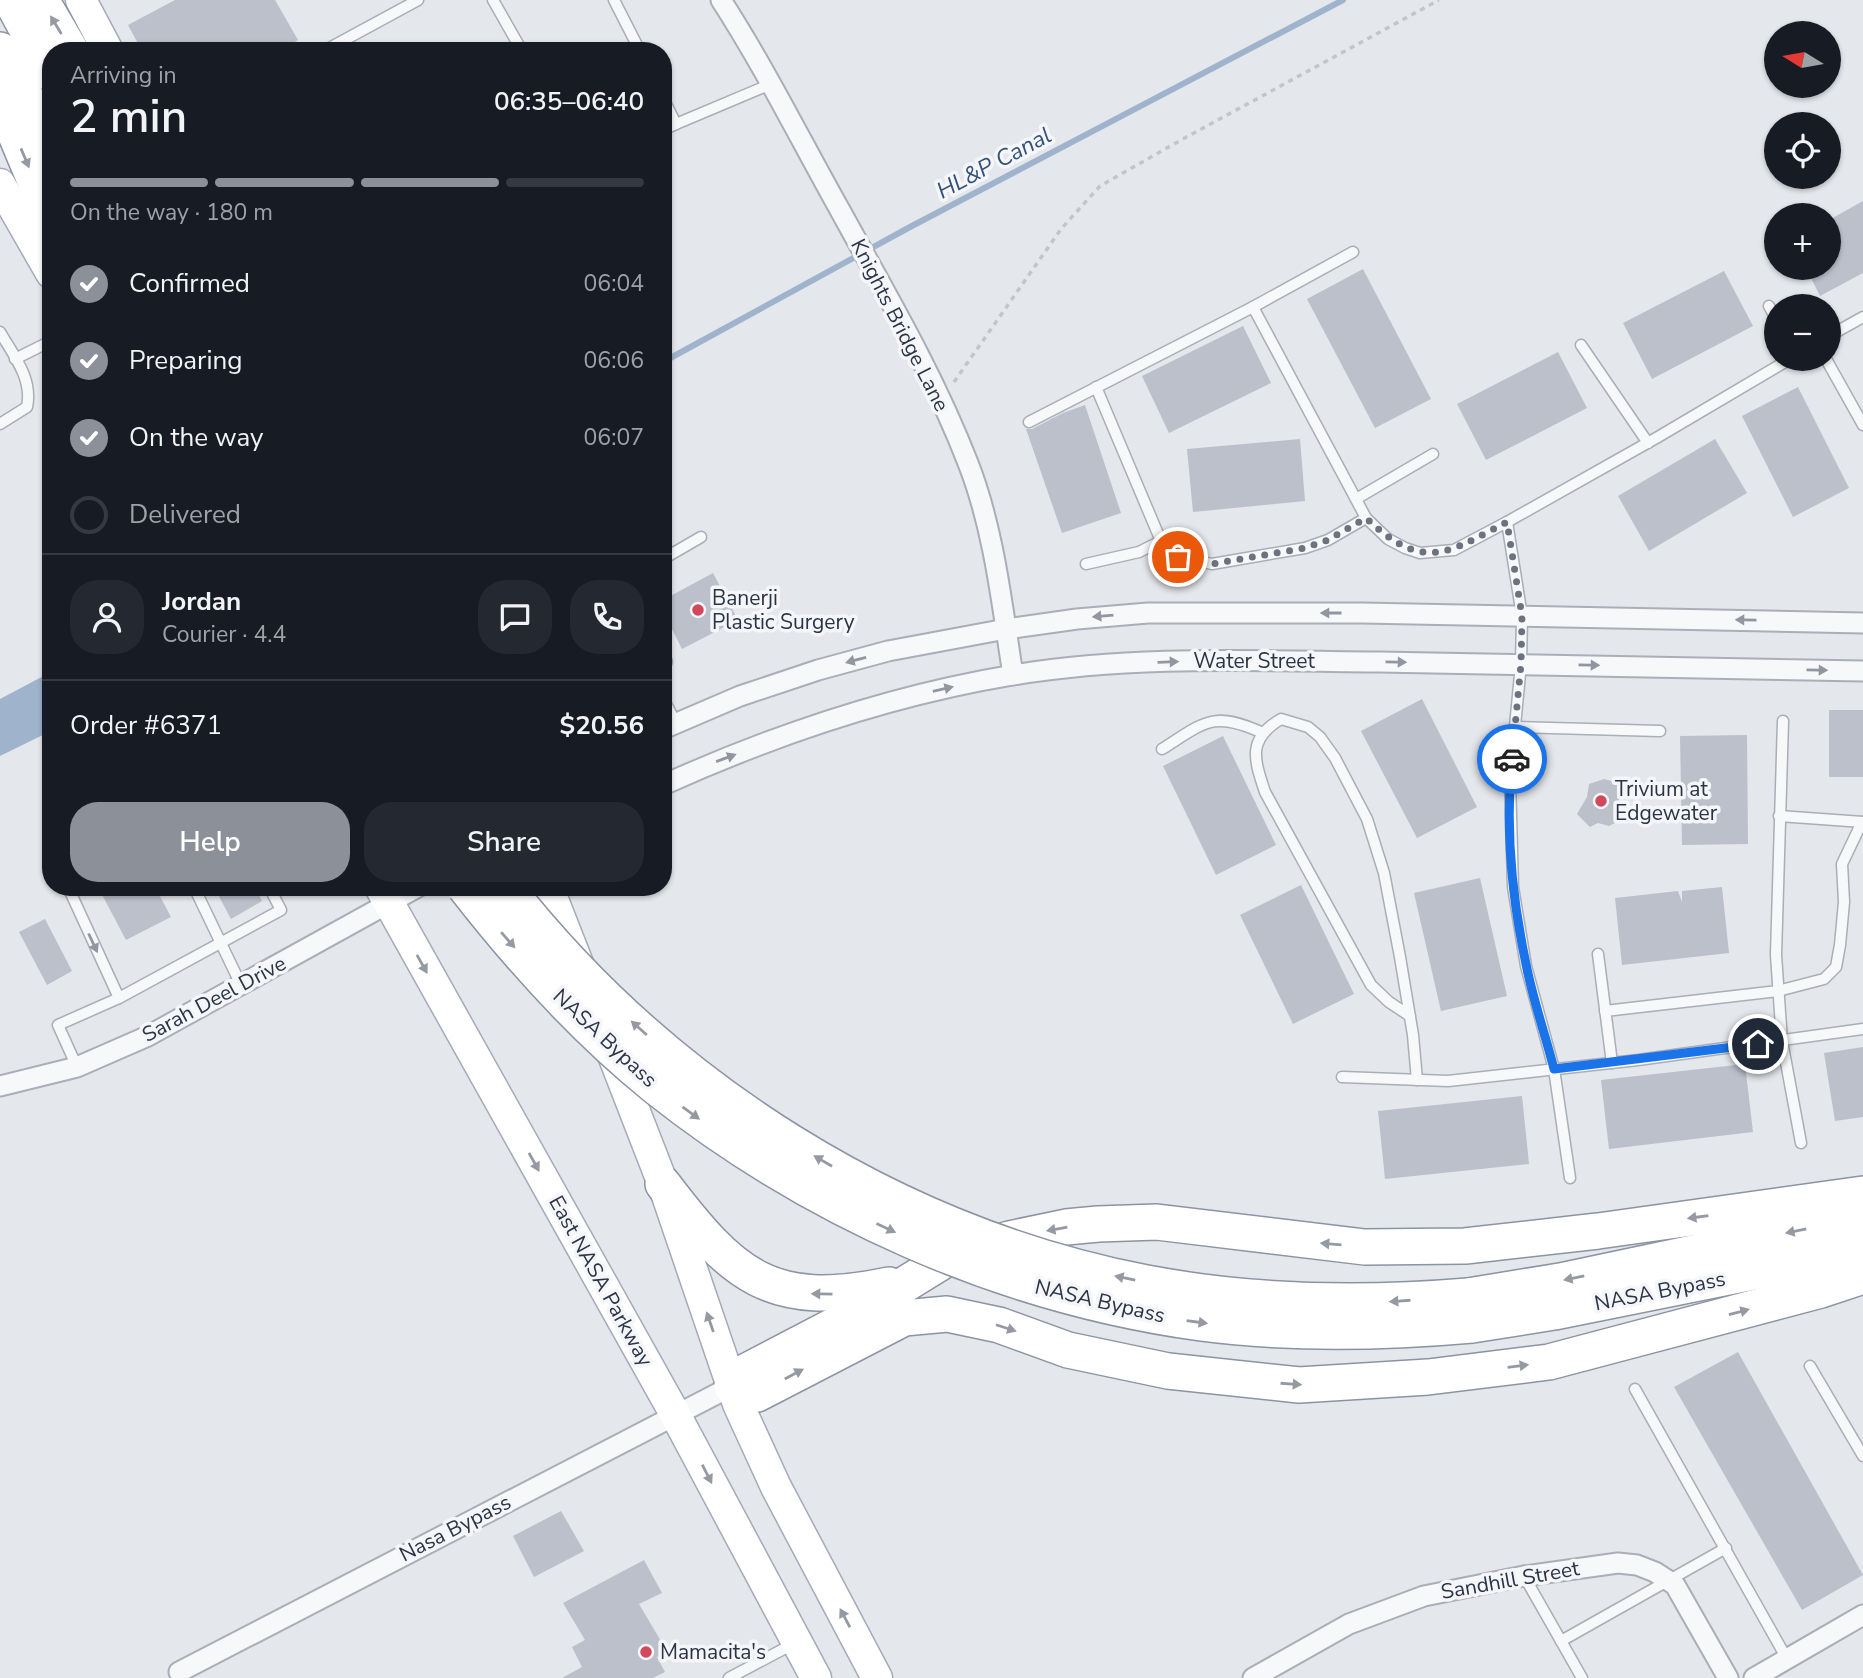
<!DOCTYPE html>
<meta charset="utf-8">
<style>
body{margin:0;font-family:"Nunito Sans",sans-serif;background:#242831;color:#f1f3f6;height:100vh;display:flex;flex-direction:column;font-size:26px;white-space:nowrap}
*{box-sizing:border-box;margin:0}
p{font-size:23px;color:#9ea1a6}
.icon{flex:none;width:38px;height:38px;fill:none;stroke:currentColor;stroke-width:2;stroke-linecap:round;stroke-linejoin:round}
.map{position:relative;flex:1;overflow:hidden}
.details{position:absolute;left:42px;top:42px;width:630px;height:854px;display:flex;flex-direction:column;background:#171b24;border-radius:28px;box-shadow:0 2px 5px #0004}
.details>*{flex:none}
.needle{width:46px;rotate:281deg}
.fabs{position:absolute;left:1764px;top:21px;display:grid;gap:14px}
.fabs a{display:grid;place-items:center;width:77px;height:77px;border-radius:50%;background:#171b24;box-shadow:0 2px 5px #0004;font-size:35px}
.pin{position:absolute;display:grid;place-items:center;width:60px;height:60px;color:#fff;margin:-30px;border:4px solid #fff;border-radius:50%;box-shadow:0 2px 7px #0007}
.courier{position:absolute;display:grid;place-items:center;width:70px;height:70px;margin:-35px;border:5px solid #1a73e8;border-radius:50%;background:#fff;color:#222;box-shadow:0 2px 9px #0007}
.overview em{font-style:normal;font-weight:600}
.overview div{display:flex;flex-direction:column-reverse}
.overview{display:flex;align-items:center;justify-content:space-between;height:119px;padding:0 28px}
h1{font-size:46px;font-weight:600;line-height:52px}
.bar{display:grid;grid-template-columns:repeat(4,1fr);gap:10px 7px;align-content:center;height:84px;padding:0 28px}
.bar i{height:9px;border-radius:5px;background:#363941}
.bar .active{background:#8c9099}
.bar p{grid-column:span 4}
.line{display:flex;align-items:center;gap:18px;padding:0 28px;border-top:2px solid #363941}
.line div{flex:1}
.round{display:grid;place-items:center;flex:none;width:74px;height:74px;border-radius:28px;background:#242831}
ol{padding:0 28px;list-style:none}
li{display:flex;align-items:center;gap:21px;height:77px}
li p{margin-inline-start:auto}
li .icon{padding:7px;border-radius:50%;background:#8c9099;color:#fff;stroke-width:4}
li:last-child{color:#9ea1a6}
li i{width:38px;height:38px;border:4px solid #363941;border-radius:50%}
.cta{display:flex;gap:14px;margin-top:auto;padding:14px 28px}
.cta a{flex:1;height:80px;border-radius:28px;background:#8c9099;color:#fff;font-size:28px;font-weight:600;line-height:80px;text-align:center}
.cta a+a{background:#242831;color:#f1f3f6}
.map>svg:first-child{display:block}
</style>
<div class="map">
<svg width="1863" height="1678" viewBox="0 0 1863 1678">
<rect width="100%" height="100%" fill="#e4e7ec"/>
<polygon fill="#9fb4cc" points="51,672 51,731 0,756 0,699"/>
<g fill="none" stroke-linecap="round" stroke-linejoin="round">
<polyline stroke="#9fb4cc" stroke-width="6" points="663,362 910,227 1343,0"/>
</g>
<g fill="#bbc0ca">
<polygon points="175,0 275,0 298,40 279,51 142,51 128,25"/>
<polygon points="1863,201 1863,273 1820,296 1806,268 1829,268 1829,220"/>
<polygon points="1363,269 1431,399 1375,428 1307,299"/>
<polygon points="1724,271 1753,326 1652,379 1623,323"/>
<polygon points="1243,326 1271,383 1169,433 1142,376"/>
<polygon points="1558,352 1587,408 1486,460 1457,404"/>
<polygon points="1798,387 1849,488 1793,517 1742,416"/>
<polygon points="1085,405 1121,513 1062,533 1026,429 1032,429 1063,413"/>
<polygon points="1300,439 1305,501 1193,512 1187,449"/>
<polygon points="1715,439 1747,493 1649,551 1618,496"/>
<polygon points="713,573 738,620 682,649 671,627 663,631 663,600"/>
<polygon points="1422,699 1477,807 1417,838 1361,731"/>
<rect x="1829" y="710" width="34" height="67"/>
<polygon points="1747,735 1748,844 1682,845 1680,736"/>
<polygon points="1223,736 1276,845 1216,875 1163,766"/>
<polygon points="1604,779 1620,783 1621,788 1615,823 1609,826 1598,823 1590,827 1577,814 1587,797 1589,784"/>
<polygon points="1480,878 1507,996 1441,1011 1414,893"/>
<polygon points="1301,885 1354,994 1293,1024 1240,915"/>
<polygon points="98,887 155,887 171,917 126,940"/>
<polygon points="214,887 255,887 262,901 231,919"/>
<polygon points="1722,887 1729,953 1622,965 1615,898 1678,891 1682,902 1682,891"/>
<polygon points="45,919 72,971 47,985 19,932"/>
<polygon points="1863,1047 1863,1117 1835,1121 1824,1053"/>
<polygon points="1745,1064 1753,1132 1609,1149 1601,1080"/>
<polygon points="1522,1096 1529,1164 1385,1179 1378,1111"/>
<polygon points="1738,1352 1863,1575 1802,1610 1674,1387"/>
<polygon points="561,1511 584,1551 534,1577 513,1536"/>
<polygon points="644,1560 662,1593 639,1604 668,1653 657,1657 665,1672 653,1678 562,1678 582,1667 572,1647 585,1640 563,1603"/>
</g>
<g fill="none" stroke-linecap="round" stroke-linejoin="round">
<defs>
<g id="service">
<polyline points="493,0 522,51"/>
<polyline points="614,0 640,51"/>
<polyline points="324,51 418,0"/>
<polyline points="663,98 676,124 663,130"/>
<polyline points="676,124 771,84"/>
<polyline points="1769,306 1776,319"/>
<polyline points="1253,307 1366,518 1388,539 1405,548 1420,553 1454,550 1507,522 1658,437 1790,359"/>
<path d="M0,332C14,356 33,379 27,407L0,424"/>
<polyline points="1829,336 1863,317"/>
<polyline points="1581,345 1648,443"/>
<polyline points="15,359 51,341"/>
<polyline points="1826,359 1863,425"/>
<polyline points="1096,387 1161,541 1178,557 1212,564 1305,548 1328,540 1366,518"/>
<polyline points="1029,422 1253,307 1353,252"/>
<polyline points="1356,499 1433,454"/>
<polyline points="1507,522 1522,616 1521,664 1510,778 1513,887 1526,966 1554,1069 1570,1178"/>
<polyline points="663,559 701,537"/>
<polyline points="1086,564 1139,552 1161,541"/>
<polyline points="663,653 667,662 663,668"/>
<polyline points="663,698 676,723"/>
<polyline points="1783,721 1776,955 1782,1041 1801,1143"/>
<polyline points="1515,727 1660,731"/>
<path d="M1162,749C1205,722 1213,710 1263,733"/>
<polyline points="1779,816 1863,822"/>
<polyline points="51,849 51,850"/>
<polyline points="68,887 119,998"/>
<polyline points="194,887 241,985"/>
<polyline points="1598,954 1612,1063"/>
<polyline points="1605,1011 1778,991 1824,979 1836,967 1840,945 1844,902 1842,864 1862,822"/>
<path d="M1410,1016L1389,1002L1371,985L1265,792C1254,759 1247,739 1281,719L1308,727L1320,737L1335,758L1367,819L1384,873L1400,957L1413,1035L1417,1080"/>
<polyline points="77,1067 58,1025 119,998 281,910 269,887"/>
<polyline points="1342,1077 1448,1081 1638,1060 1863,1029"/>
<polyline points="1810,1366 1863,1456"/>
<polyline points="1635,1389 1787,1659"/>
<polyline points="1524,1576 1561,1641 1726,1548"/>
<polyline points="1561,1641 1582,1678"/>
<polyline points="729,1678 793,1644"/>
</g>
<g id="minor">
<path d="M721,0C765,68 801,141 841,212C886,294 934,375 968,463C994,529 1002,605 1013,675"/>
<polyline points="663,729 740,696 818,670 888,651 1006,629 1077,619 1148,613 1362,613 1863,623"/>
<path d="M663,785C774,735 893,695 1013,675C1134,655 1257,661 1379,662C1541,664 1702,668 1863,671"/>
<polyline points="0,1086 77,1067 148,1036 418,887"/>
<polyline points="179,1672 732,1386"/>
<polyline points="1253,1678 1349,1624 1424,1596 1524,1576 1618,1563 1637,1565 1655,1572 1675,1585 1728,1678"/>
<polyline points="1754,1678 1863,1615"/>
</g>
<g id="primary">
<polyline points="81,0 108,51"/>
<polyline points="0,184 51,273"/>
<polyline points="380,887 675,1414 816,1678"/>
<polyline points="548,887 579,966"/>
<polyline points="609,1045 663,1184 738,1404 776,1487 877,1678"/>
</g>
<g id="motorway">
<polyline points="11,0 51,74"/>
<polyline points="41,0 71,51"/>
<polyline points="0,50 51,143"/>
<polyline points="0,97 51,219"/>
<path d="M663,1184C733,1276 770,1310 889,1285"/>
<polyline points="1863,1194 1598,1231 1465,1246 1365,1247 1157,1222 1098,1224 1066,1227 1009,1239 946,1259 860,1312 747,1371 732,1386 757,1394 904,1318 947,1314 999,1325 1068,1350 1168,1371 1299,1385 1428,1377 1549,1362 1821,1290 1863,1276"/>
<polyline points="1468,1296 1560,1281 1863,1217"/>
<polyline points="1472,1325 1554,1312 1863,1250"/>
</g>
</defs>
<use href="#service" stroke="#a9aeb7" stroke-width="13"/>
<use href="#minor" stroke="#a9aeb7" stroke-width="23"/>
<use href="#primary" stroke="#a3abb8" stroke-width="33"/>
<use href="#motorway" stroke="#8b94a3" stroke-width="38"/>
<polyline stroke="#c2c5cb" stroke-width="3.5" stroke-dasharray="5 5" stroke-linecap="butt" points="954,382 1061,229 1100,186 1181,140 1439,0"/>
<use href="#service" stroke="#f7f8fa" stroke-width="10"/>
<use href="#minor" stroke="#f7f8fa" stroke-width="19"/>
<use href="#primary" stroke="#fff" stroke-width="30"/>
<use href="#motorway" stroke="#fff" stroke-width="35"/>
<defs>
<g id="motorway-bridge">
<path d="M465,887C521,959 584,1029 656,1087C812,1211 1004,1296 1201,1323C1291,1335 1381,1333 1472,1325"/>
<path d="M506,887C664,1088 894,1234 1146,1283C1252,1303 1361,1305 1468,1296"/>
</g>
</defs>
<use href="#motorway-bridge" stroke="#8b94a3" stroke-width="38" stroke-linecap="butt"/>
<use href="#motorway-bridge" stroke="#fff" stroke-width="35"/>
</g>
<defs><path id="oneway-solid" d="M-6-.8H1V-3.2L6.5 0L1 3.2V.8H-6Z" transform="scale(1.75)"/></defs>
<g fill="#959aa2">
<use href="#oneway-solid" transform="translate(56 25) rotate(-121)"/>
<use href="#oneway-solid" transform="translate(25 158) rotate(67)"/>
<use href="#oneway-solid" transform="translate(508 940) rotate(49)"/>
<use href="#oneway-solid" transform="translate(422 964) rotate(61)"/>
<use href="#oneway-solid" transform="translate(639 1028) rotate(-138)"/>
<use href="#oneway-solid" transform="translate(691 1113) rotate(36)"/>
<use href="#oneway-solid" transform="translate(823 1161) rotate(-150)"/>
<use href="#oneway-solid" transform="translate(534 1162) rotate(61)"/>
<use href="#oneway-solid" transform="translate(1698 1217) rotate(172)"/>
<use href="#oneway-solid" transform="translate(886 1228) rotate(25)"/>
<use href="#oneway-solid" transform="translate(1057 1229) rotate(170)"/>
<use href="#oneway-solid" transform="translate(1796 1231) rotate(168)"/>
<use href="#oneway-solid" transform="translate(1331 1244) rotate(-175)"/>
<use href="#oneway-solid" transform="translate(1125 1278) rotate(-168)"/>
<use href="#oneway-solid" transform="translate(1574 1278) rotate(168)"/>
<use href="#oneway-solid" transform="translate(822 1294) rotate(-179)"/>
<use href="#oneway-solid" transform="translate(1400 1301) rotate(176)"/>
<use href="#oneway-solid" transform="translate(1739 1312) rotate(-15)"/>
<use href="#oneway-solid" transform="translate(710 1322) rotate(-109)"/>
<use href="#oneway-solid" transform="translate(1197 1322) rotate(8)"/>
<use href="#oneway-solid" transform="translate(1006 1328) rotate(18)"/>
<use href="#oneway-solid" transform="translate(1518 1366) rotate(-7)"/>
<use href="#oneway-solid" transform="translate(794 1374) rotate(-28)"/>
<use href="#oneway-solid" transform="translate(1291 1384) rotate(4)"/>
<use href="#oneway-solid" transform="translate(707 1474) rotate(63)"/>
<use href="#oneway-solid" transform="translate(845 1618) rotate(-118)"/>
</g>
<g fill="#9196a0">
<use href="#oneway-solid" transform="translate(1331 613) rotate(180)"/>
<use href="#oneway-solid" transform="translate(1103 616) rotate(175)"/>
<use href="#oneway-solid" transform="translate(1746 620) rotate(-179)"/>
<use href="#oneway-solid" transform="translate(856 660) rotate(165)"/>
<use href="#oneway-solid" transform="translate(1168 662) rotate(-2)"/>
<use href="#oneway-solid" transform="translate(1396 662) rotate(1)"/>
<use href="#oneway-solid" transform="translate(1589 665) rotate(1)"/>
<use href="#oneway-solid" transform="translate(1817 670) rotate(1)"/>
<use href="#oneway-solid" transform="translate(943 689) rotate(-13)"/>
<use href="#oneway-solid" transform="translate(726 758) rotate(-20)"/>
<use href="#oneway-solid" transform="translate(93 943) rotate(65)"/>
</g>
<g fill="none" stroke-linecap="round" stroke-linejoin="round">
<path stroke="#6c737f" stroke-width="7" stroke-dasharray="0 12.6" d="M1178,557L1212,564L1305,548L1328,540L1366,518C1423,572 1446,554 1507,522L1522,616L1521,664L1512,759"/>
<path stroke="#1a73e8" stroke-width="9" d="M1512,759C1505,827 1512,898 1526,964C1533,1000 1545,1034 1554,1069L1758,1044"/>
</g>
<g fill="#d1495b" stroke="#f4f6f9" stroke-width="2.5">
<circle cx="698" cy="610" r="7"/>
<circle cx="1601" cy="801" r="7"/>
<circle cx="646" cy="1652" r="7"/>
</g>
<g text-anchor="middle" dominant-baseline="central" stroke-width="7" stroke-linejoin="round" paint-order="stroke">
<g font-size="21" fill="#2b3445" stroke="#f4f6f9">
<text transform="translate(900 325) rotate(63)">Knights Bridge Lane</text>
<text x="1254" y="661">Water Street</text>
<text transform="translate(214 999) rotate(-28)">Sarah Deel Drive</text>
<text transform="translate(605 1038) rotate(43)">NASA Bypass</text>
<text transform="translate(601 1281) rotate(61)">East NASA Parkway</text>
<text transform="translate(1660 1291) rotate(-11)">NASA Bypass</text>
<text transform="translate(1100 1301) rotate(13)">NASA Bypass</text>
<text transform="translate(455 1528) rotate(-27)">Nasa Bypass</text>
<text transform="translate(1510 1580) rotate(-10)">Sandhill Street</text>
</g>
<g font-size="21" fill="#2b3445" stroke="#f4f6f9" text-anchor="start">
<text x="712" y="598">Banerji<tspan x="712" dy="24">Plastic Surgery</tspan></text>
<text x="1615" y="789">Trivium at<tspan x="1615" dy="24">Edgewater</tspan></text>
<text x="660" y="1652">Mamacita's</text>
</g>
<g font-size="23" font-style="italic" fill="#34527a" stroke="#f4f6f9">
<text transform="translate(994 163) rotate(-28)">HL&amp;P Canal</text>
</g>
</g>
</svg>
<div class="fabs">
<a><svg class="needle" viewBox="-14 -14 28 28"><path d="M0-13l5 13h-10z" fill="#e53935"/><path d="M0 13l5-13h-10z" fill="#9ea1a6"/></svg></a>
<a><svg class="icon" aria-label="locate" viewBox="0 0 24 24"><circle cx="12" cy="12" r="6"/><path d="M12 2v4M12 18v4M2 12h4M18 12h4"/></svg></a>
<a>+</a>
<a>−</a>
</div>
<div class="pin" style="left:1178px;top:557px;background:#ea580c"><svg class="icon" aria-label="bag" viewBox="0 0 24 24"><path d="M5 8h14l-1 12H6zM9 8a3 3 0 0 1 6 0"/></svg></div>
<div class="pin" style="left:1758px;top:1044px;background:#1f2937"><svg class="icon" aria-label="home" viewBox="0 0 24 24"><path d="M3 11l9-7 9 7M6 9v11h12V9"/></svg></div>
<div class="courier" style="left:1512px;top:759px"><svg class="icon" aria-label="car" viewBox="0 0 24 24"><path d="M5 17H2v-5l4-1 3-4h7l3 4 3 1v5h-3M9 17h6M6 11h13"/><circle cx="7" cy="17" r="2"/><circle cx="17" cy="17" r="2"/></svg></div>
<section class="details">
<div class="overview"><div><h1>2 min</h1><p>Arriving in</p></div><em>06:35–06:40</em></div>
<div class="bar"><i class="active"></i><i class="active"></i><i class="active"></i><i></i><p>On the way · 180 m</p></div>
<ol>
<li><svg class="icon" aria-label="check" viewBox="0 0 24 24"><path d="M5 12l5 5 9-10"/></svg>Confirmed<p>06:04</p></li>
<li><svg class="icon" aria-label="check" viewBox="0 0 24 24"><path d="M5 12l5 5 9-10"/></svg>Preparing<p>06:06</p></li>
<li><svg class="icon" aria-label="check" viewBox="0 0 24 24"><path d="M5 12l5 5 9-10"/></svg>On the way<p>06:07</p></li>
<li><i></i>Delivered</li>
</ol>
<div class="line" style="height:126px"><a class="round"><svg class="icon" aria-label="person" viewBox="0 0 24 24"><circle cx="12" cy="8" r="4"/><path d="M4 21q1-7 8-7t8 7"/></svg></a><div><b>Jordan</b><p>Courier · 4.4</p></div><a class="round"><svg class="icon" aria-label="chat" viewBox="0 0 24 24"><path d="M4 5h16v11H9l-5 4z"/></svg></a><a class="round"><svg class="icon" aria-label="phone" viewBox="0 0 24 24"><path d="M5 4h4l2 5-3 2q2 4 5 5l2-3 5 2v4C11 20 4 13 5 4z"/></svg></a></div>
<div class="line" style="height:91px"><div>Order #6371</div><b>$20.56</b></div>
<div class="cta"><a>Help</a><a>Share</a></div>
</section>
</div>
